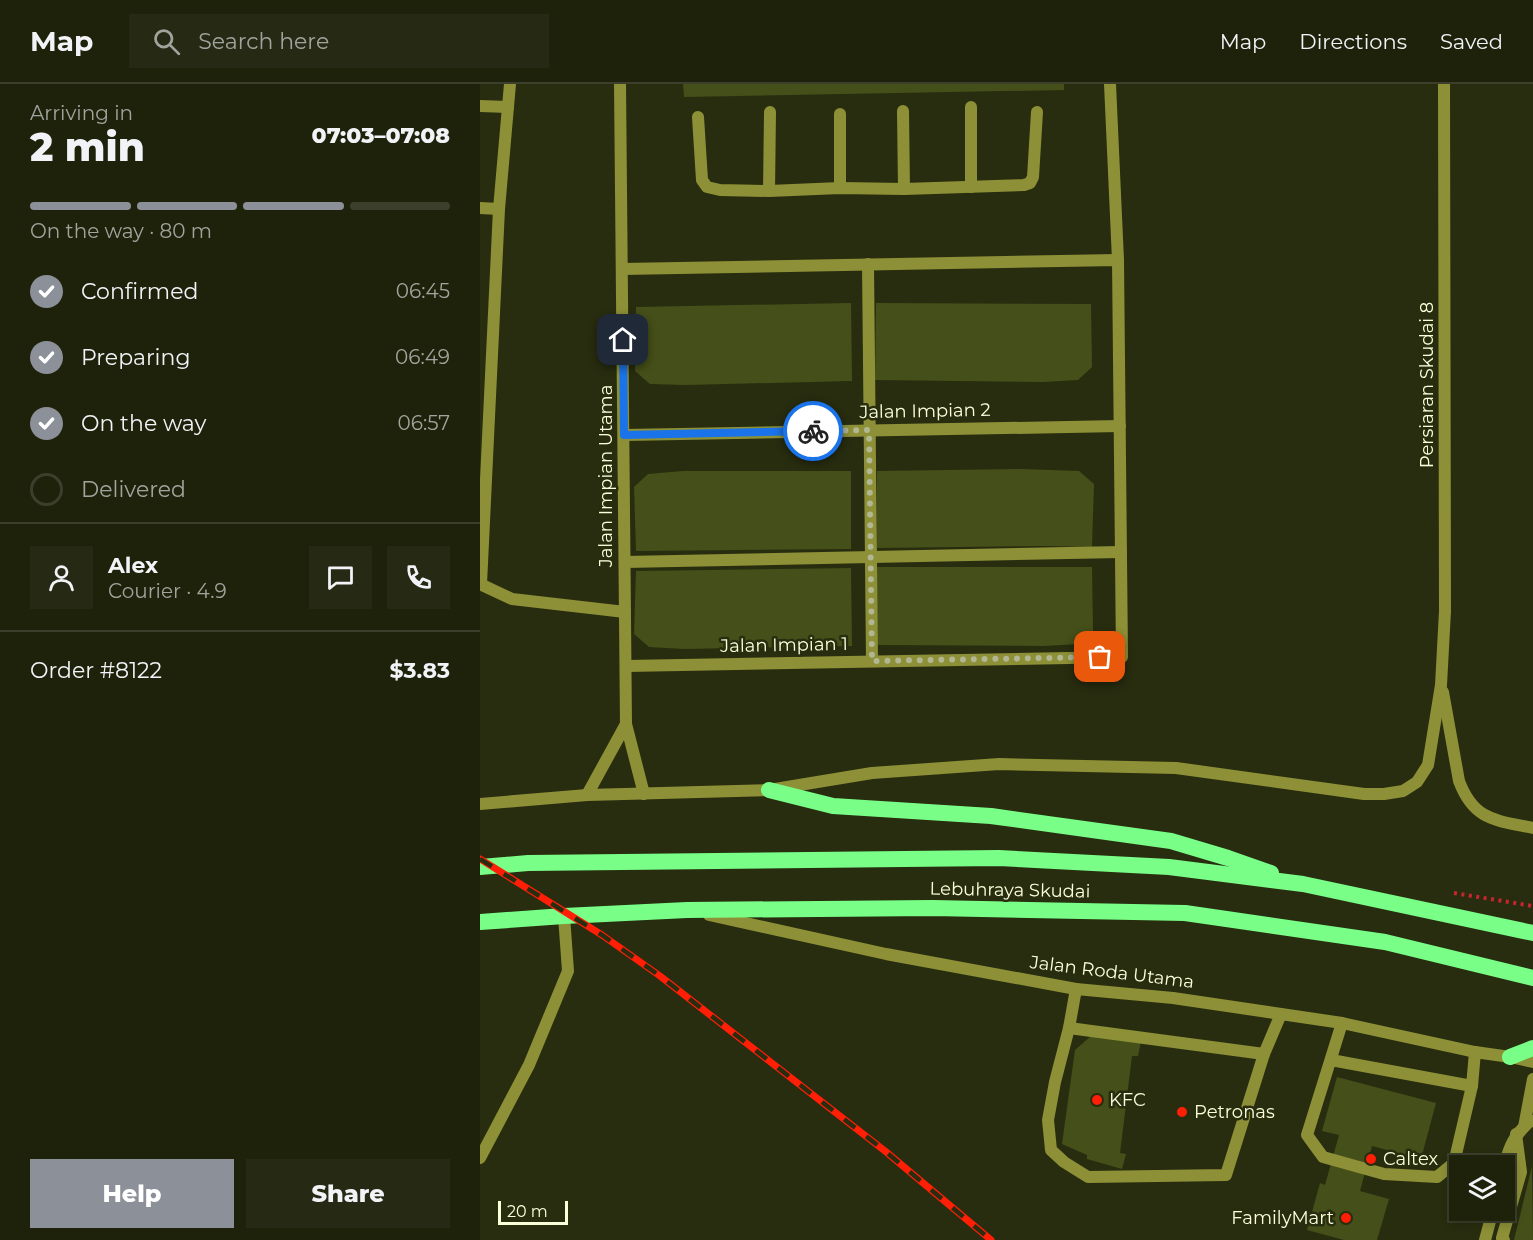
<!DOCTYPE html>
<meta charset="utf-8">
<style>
body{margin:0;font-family:Montserrat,sans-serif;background:#262a14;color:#f1f3f6;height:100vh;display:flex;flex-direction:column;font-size:22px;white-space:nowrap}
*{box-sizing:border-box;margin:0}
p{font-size:20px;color:#a1a49d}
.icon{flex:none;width:33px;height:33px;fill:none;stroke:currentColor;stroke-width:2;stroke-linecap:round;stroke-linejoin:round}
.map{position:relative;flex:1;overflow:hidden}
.side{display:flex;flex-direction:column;background:#1e220b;width:480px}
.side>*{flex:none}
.buttons{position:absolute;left:969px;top:1071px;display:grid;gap:12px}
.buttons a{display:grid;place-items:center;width:66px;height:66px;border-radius:0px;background:#1e220b;box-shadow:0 3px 9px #0003,0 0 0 2px #3c3f2c;font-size:30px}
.scale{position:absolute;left:18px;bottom:15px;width:70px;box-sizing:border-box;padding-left:6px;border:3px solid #fbffda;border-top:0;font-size:16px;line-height:21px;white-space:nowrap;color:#fbffda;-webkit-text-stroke:4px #282d0f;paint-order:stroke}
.pin{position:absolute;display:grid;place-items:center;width:51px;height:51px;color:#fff;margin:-26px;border-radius:12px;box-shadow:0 3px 9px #0006}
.courier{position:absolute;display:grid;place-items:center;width:60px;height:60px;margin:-30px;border:4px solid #1a73e8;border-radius:50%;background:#fff;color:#222;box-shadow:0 2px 8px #0007}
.headline em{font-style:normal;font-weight:800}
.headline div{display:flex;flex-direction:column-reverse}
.headline{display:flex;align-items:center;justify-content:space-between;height:102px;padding:0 30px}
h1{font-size:39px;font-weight:800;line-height:45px}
.bar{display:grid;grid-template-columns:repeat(4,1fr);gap:9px 6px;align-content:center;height:72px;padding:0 30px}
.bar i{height:8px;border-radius:4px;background:#3c3f2c}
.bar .on{background:#8c9099}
.bar p{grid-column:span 4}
.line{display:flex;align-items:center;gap:15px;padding:0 30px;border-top:2px solid #3c3f2c}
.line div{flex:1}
.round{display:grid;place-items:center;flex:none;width:63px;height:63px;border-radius:0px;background:#262a14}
ol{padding:0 30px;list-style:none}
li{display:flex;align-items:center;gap:18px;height:66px}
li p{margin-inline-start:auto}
li .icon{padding:6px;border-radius:50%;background:#8c9099;color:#fff;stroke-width:4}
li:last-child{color:#a1a49d}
li i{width:33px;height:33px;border:3px solid #3c3f2c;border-radius:50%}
.button{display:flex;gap:12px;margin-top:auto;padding:12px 30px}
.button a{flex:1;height:69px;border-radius:0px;background:#8c9099;color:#fff;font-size:24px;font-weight:800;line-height:69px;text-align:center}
.button a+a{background:#262a14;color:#f1f3f6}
header{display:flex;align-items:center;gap:36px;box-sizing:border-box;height:84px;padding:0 30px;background:#1e220b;border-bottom:2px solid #3c3f2c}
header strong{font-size:28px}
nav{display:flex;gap:33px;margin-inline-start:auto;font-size:21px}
.search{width:420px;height:54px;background:#262a14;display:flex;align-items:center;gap:15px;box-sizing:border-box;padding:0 21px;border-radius:0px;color:#a1a49d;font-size:22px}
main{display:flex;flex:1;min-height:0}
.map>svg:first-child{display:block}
</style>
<header>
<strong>Map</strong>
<div class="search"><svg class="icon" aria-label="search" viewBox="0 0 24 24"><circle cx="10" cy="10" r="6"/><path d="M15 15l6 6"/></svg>Search here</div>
<nav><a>Map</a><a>Directions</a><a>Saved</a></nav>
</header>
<main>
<section class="side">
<div class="headline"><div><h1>2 min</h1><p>Arriving in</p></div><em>07:03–07:08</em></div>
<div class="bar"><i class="on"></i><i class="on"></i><i class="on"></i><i></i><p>On the way · 80 m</p></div>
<ol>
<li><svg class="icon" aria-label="check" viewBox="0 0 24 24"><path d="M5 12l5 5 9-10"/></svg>Confirmed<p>06:45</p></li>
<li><svg class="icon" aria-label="check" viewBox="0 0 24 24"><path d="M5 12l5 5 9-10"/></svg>Preparing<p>06:49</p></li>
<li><svg class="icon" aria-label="check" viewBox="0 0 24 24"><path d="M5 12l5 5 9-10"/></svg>On the way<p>06:57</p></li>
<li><i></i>Delivered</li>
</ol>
<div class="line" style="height:108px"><a class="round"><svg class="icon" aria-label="person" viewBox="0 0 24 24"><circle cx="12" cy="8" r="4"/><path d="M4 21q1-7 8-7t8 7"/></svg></a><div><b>Alex</b><p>Courier · 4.9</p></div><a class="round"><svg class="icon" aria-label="chat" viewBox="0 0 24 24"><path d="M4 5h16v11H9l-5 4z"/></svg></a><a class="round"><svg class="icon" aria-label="phone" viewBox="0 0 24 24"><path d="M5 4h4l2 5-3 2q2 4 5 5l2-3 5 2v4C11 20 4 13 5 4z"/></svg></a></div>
<div class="line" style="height:78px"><div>Order #8122</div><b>$3.83</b></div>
<div class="button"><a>Help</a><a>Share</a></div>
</section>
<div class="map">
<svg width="1053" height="1156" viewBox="0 0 1053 1156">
<rect width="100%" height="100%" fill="#282d0f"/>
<g fill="#454f19">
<polygon points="203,0 584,0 584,6 204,13"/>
<polygon points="371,219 372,297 205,301 170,300 155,287 156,223"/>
<polygon points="396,219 611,220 612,283 598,296 563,298 395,296"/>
<polygon points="541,385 599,387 614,400 612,463 565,462 397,464 397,387"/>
<polygon points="203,387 371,387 371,465 156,467 154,403 168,390"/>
<polygon points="397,483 612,483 613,547 599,560 564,562 396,561"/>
<polygon points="371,484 372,562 204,565 169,563 154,550 156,487"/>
<polygon points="611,952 661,957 658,972 652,972 640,1069 646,1070 642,1085 607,1075 607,1071 582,1060 595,966"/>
<polygon points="857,993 956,1019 941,1075 892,1062 880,1107 909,1115 897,1156 864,1156 827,1146 840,1099 845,1101 859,1051 842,1047"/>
<polygon points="1052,1082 1053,1156 1034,1156"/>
</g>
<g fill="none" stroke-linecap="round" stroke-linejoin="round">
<polyline stroke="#c8252f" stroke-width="4" stroke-dasharray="3 4.5" stroke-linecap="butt" points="974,809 1053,822"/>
<g stroke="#8d9036" stroke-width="12">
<polyline points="630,0 638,176"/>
<polyline points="0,22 28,23"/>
<polyline points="423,27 424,105"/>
<polyline points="218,33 222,96 227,103 240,106 289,107 360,104 424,105 544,101 550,99 553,93 557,28"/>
<polyline points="491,103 491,23"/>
<polyline points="360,104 360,30"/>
<polyline points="289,107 290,28"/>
<polyline points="0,124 19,125"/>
<polyline points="388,180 392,577"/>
<polyline points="145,478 641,468"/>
<polyline points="0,500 32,515 145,528"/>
<polyline points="1,500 19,125 30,0"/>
<polyline points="596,905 589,944 575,998 568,1036 571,1066 584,1078 608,1093 746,1091 784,970 801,930"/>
<polyline points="862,939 827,1051 843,1073 904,1090 957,1093 974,1079 992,1002 995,968"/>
<polyline points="589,944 784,970"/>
<polyline points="851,976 992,1002"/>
<polyline points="1044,1043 1053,995"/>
<path d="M1024,1082C1030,1060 1034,1052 1050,1037H1053"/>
<polyline points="1005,1156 1013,1126"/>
<polyline points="1024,1156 1022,1154 1041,1088 1036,1050"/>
</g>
<g stroke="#8d9036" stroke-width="12">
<polyline points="140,0 146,640 164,710"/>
<polyline points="142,185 638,176 642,573 146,582"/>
<polyline points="144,351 640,342"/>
<polyline points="107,711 146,640"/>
<polyline points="229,831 406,870 596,905 693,914 862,939 995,968 1030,973 1053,978"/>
<polyline points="0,1074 49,981 88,887 84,832"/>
</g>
<g stroke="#8d9036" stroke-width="12">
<path d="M963,608L979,697C994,737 1016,736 1053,744"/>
<polyline points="0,720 107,711 289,706 392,689 519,680 696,684 884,710 904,710 923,707 937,698 948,681 961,601 965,527 964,0"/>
</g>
<g stroke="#79ff87" stroke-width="16">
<polyline points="289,706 353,722 511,732 691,757 748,774 791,789"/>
<polyline points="0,783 48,779 519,774 689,783 823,800 1053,849"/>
<polyline points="0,838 84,832 207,826 453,824 705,829 905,858 1053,894"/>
<polyline points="1030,973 1053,964"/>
</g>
<defs>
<polyline id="rail" points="0,775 122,851 180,892 405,1067 511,1156"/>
</defs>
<use href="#rail" stroke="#ff1e06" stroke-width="7"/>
<use href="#rail" stroke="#282d0f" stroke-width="4.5" stroke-dasharray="14" stroke-linecap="butt"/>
</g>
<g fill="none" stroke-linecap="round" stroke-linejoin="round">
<polyline stroke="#b1b693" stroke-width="6" stroke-dasharray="0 10.8" points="333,347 389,346 392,577 620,573"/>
<polyline stroke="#1a73e8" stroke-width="8" points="143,256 144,351 333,347"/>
</g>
<g fill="#ff1e06" stroke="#282d0f" stroke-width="2">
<circle cx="617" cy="1016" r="6"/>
<circle cx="702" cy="1028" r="6"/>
<circle cx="891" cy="1075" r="6"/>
<circle cx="866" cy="1134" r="6"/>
</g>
<g text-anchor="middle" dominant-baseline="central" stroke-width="5" stroke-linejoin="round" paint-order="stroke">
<g font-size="18" fill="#fbffda" stroke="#282d0f">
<text transform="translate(947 301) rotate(-90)">Persiaran Skudai 8</text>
<text transform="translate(445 327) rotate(-1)">Jalan Impian 2</text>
<text transform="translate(126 392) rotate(-90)">Jalan Impian Utama</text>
<text transform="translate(304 561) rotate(-1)">Jalan Impian 1</text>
<text transform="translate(530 806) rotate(1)">Lebuhraya Skudai</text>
<text transform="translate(632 888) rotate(7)">Jalan Roda Utama</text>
</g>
<g font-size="18" fill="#fbffda" stroke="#282d0f" text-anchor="start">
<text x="629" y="1016">KFC</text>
<text x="714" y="1028">Petronas</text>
<text x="903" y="1075">Caltex</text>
<text x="854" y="1134" text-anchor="end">FamilyMart</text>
</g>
</g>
</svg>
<div class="buttons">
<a><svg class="icon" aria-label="layers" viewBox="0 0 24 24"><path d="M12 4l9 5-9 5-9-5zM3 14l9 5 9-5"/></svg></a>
</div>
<div class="scale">20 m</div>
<div class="pin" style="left:620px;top:573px;background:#ea580c"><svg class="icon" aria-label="bag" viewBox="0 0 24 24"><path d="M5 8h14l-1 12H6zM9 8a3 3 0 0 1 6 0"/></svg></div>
<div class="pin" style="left:143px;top:256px;background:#1f2937"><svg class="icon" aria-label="home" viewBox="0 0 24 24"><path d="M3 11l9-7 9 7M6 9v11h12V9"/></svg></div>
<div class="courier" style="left:333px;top:347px"><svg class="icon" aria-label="bike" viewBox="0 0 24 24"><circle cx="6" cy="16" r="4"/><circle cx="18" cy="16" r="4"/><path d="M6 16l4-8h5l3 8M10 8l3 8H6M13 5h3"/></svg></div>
</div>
</main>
